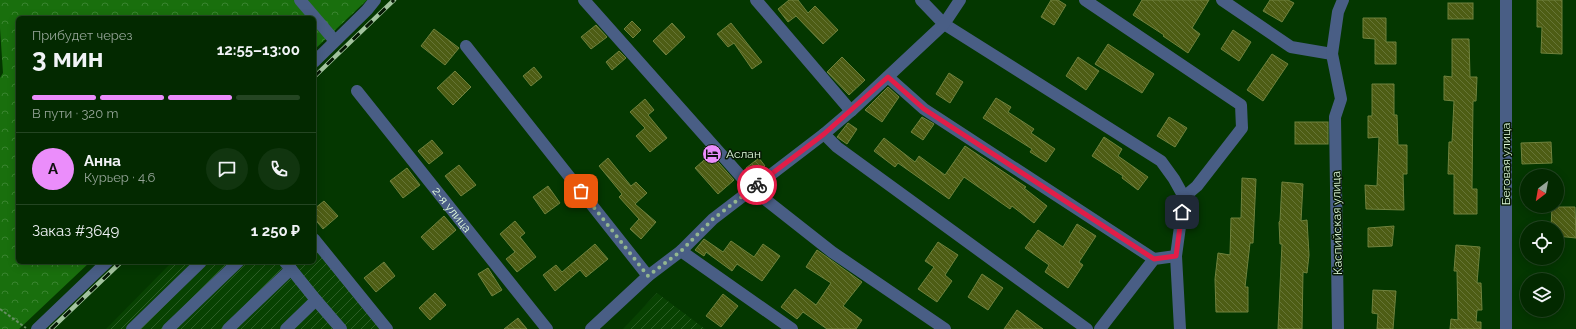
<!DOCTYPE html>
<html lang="ru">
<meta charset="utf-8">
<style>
body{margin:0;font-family:Raleway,sans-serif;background:#11350f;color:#f1f3f6;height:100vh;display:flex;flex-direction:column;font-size:15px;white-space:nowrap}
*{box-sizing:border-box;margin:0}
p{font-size:13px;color:#97a699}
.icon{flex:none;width:22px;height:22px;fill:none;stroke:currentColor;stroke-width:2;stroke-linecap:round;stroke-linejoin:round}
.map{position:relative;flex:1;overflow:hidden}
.sheet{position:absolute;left:16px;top:16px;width:300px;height:248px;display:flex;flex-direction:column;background:#032900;border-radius:6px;box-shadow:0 2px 10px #0003,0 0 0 1px #244522}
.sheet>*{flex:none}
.needle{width:26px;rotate:211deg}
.controls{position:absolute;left:1520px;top:169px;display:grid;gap:8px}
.controls a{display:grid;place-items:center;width:44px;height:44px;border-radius:50%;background:#032900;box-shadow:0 2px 10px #0003,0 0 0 1px #244522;font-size:20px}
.pin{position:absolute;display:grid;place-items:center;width:34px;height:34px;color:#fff;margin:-17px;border-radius:8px;box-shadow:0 2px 6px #0006}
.courier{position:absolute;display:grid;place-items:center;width:40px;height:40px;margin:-20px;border:3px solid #e11d48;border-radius:50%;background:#fff;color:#222;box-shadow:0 1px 5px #0007}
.summary em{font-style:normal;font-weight:700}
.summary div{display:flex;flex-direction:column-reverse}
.summary{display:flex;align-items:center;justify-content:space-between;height:68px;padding:0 16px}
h1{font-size:26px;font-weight:700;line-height:30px}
.bar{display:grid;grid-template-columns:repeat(4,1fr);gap:6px 4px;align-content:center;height:48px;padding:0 16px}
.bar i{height:5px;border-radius:3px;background:#244522}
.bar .active{background:#eb8dfb}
.bar p{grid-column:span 4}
.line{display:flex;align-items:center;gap:10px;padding:0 16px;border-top:1px solid #244522}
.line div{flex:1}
.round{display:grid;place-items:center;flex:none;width:42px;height:42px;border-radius:21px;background:#11350f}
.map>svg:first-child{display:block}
</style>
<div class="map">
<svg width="1576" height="329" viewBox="0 0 1576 329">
<defs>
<pattern id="industrial-furrows" width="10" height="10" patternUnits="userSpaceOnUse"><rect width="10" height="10" fill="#084202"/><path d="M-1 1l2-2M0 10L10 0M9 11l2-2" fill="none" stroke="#2c5e26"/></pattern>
<pattern id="forest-crowns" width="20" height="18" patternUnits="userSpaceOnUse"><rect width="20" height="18" fill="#196f0d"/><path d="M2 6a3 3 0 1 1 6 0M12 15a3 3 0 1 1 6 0" fill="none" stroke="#3a8430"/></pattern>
<pattern id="building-back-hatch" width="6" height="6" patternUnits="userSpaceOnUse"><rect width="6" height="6" fill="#4d5d14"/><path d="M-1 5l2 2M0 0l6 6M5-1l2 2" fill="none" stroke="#667536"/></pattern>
</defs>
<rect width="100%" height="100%" fill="#043700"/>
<g fill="url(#industrial-furrows)">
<polygon points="314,246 381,329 106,329 172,262 314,262"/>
<polygon points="657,293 705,329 623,329"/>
</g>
<polygon fill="url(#forest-crowns)" points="0,0 367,0 314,50 314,18 18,18 18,262 90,262 19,329 0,329 0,78 3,73 0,28"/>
<g fill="url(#building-back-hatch)" stroke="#70823d">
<polygon points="789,0 798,0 808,13 815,6 838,30 823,44 796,16 788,22 778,9"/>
<polygon points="1051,0 1058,0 1066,5 1054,25 1041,17"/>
<polygon points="1142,0 1209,0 1192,28 1200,34 1188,53 1163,36 1164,35 1133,15"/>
<polygon points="1270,0 1288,0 1294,3 1282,22 1263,11"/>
<polygon points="1537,0 1562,0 1562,54 1541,53 1542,27 1537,27"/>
<rect x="1448" y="3" width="25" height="16"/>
<polygon points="1363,18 1386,18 1386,42 1396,42 1396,64 1375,64 1375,39 1363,38"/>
<polygon points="632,21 641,30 633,38 624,29"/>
<polygon points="672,23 685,37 666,55 653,41"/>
<polygon points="731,23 762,62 752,69 734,43 728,47 717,34"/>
<polygon points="596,25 607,37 591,49 581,37"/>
<polygon points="434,29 459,48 445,65 421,46"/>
<polygon points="1233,30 1251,42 1239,61 1221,49"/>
<polygon points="1452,39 1469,39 1470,77 1477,77 1476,101 1473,101 1472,189 1477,189 1477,214 1454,214 1454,174 1448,174 1449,142 1452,142 1454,101 1444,100 1444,76 1452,77"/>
<polygon points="1108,44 1154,74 1142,93 1095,64"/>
<polygon points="619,51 626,58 612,70 606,62"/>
<polygon points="1272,54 1288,64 1263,101 1247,90"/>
<polygon points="842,57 865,80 849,95 827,72"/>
<polygon points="1078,57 1099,71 1086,90 1066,76"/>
<polygon points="534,67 542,77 531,86 523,76"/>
<polygon points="455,71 471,87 453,105 437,88"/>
<polygon points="949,73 963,82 950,103 936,94"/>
<polygon points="1372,84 1394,84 1394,115 1397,115 1398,145 1407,145 1407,174 1403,174 1404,210 1366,209 1365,185 1377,186 1379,137 1368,138 1368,116 1372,116"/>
<polygon points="888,87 899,97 882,122 865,110"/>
<polygon points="996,98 1011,107 1008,112 1034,129 1031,133 1055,149 1046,162 1030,152 1032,149 983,118"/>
<polygon points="645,99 654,110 648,115 667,138 650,152 636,136 645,128 630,112"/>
<polygon points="922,117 934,124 923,140 911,132"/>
<polygon points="1169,117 1187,128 1175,147 1157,136"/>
<rect x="1295" y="122" width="33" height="22"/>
<polygon points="848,123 857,129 847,144 837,137"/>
<polygon points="1104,137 1122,149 1118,156 1148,177 1138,190 1122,178 1123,176 1092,156"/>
<polygon points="884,138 915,162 919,156 945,175 965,146 1026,187 1024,188 1047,206 1034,223 1012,206 1010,209 964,177 949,199 898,163 895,167 874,151"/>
<polygon points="432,140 443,153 429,164 418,151"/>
<polygon points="1551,142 1552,163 1522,164 1521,143"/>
<polygon points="711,154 734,180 718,194 695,168"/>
<polygon points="608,158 631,186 636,182 647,193 635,204 656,222 641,239 630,229 639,219 619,197 622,194 599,166"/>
<polygon points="759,158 765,166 752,176 746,168"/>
<polygon points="459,165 476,185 461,196 445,176"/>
<polygon points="407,168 420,185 403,198 390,181"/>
<polygon points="1242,178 1256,179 1253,243 1250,243 1245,287 1248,287 1248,312 1216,312 1215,279 1218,253 1230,255 1231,218 1241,218"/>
<polygon points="1282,182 1303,184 1301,221 1307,220 1309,255 1307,273 1303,272 1302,329 1278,329 1282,244 1280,244 1279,222 1280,221"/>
<polygon points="548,186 560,203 545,214 533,197"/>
<polygon points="324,201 338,216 323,229 314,218 314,209"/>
<polygon points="1552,207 1575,207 1576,238 1557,236 1557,228 1551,228"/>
<polygon points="444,216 456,230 433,250 421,237"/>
<polygon points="515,221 525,233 520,237 536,257 517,272 506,259 515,252 500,234"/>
<polygon points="1077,224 1096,236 1079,262 1083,265 1068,288 1045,272 1049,265 1025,248 1038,230 1063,247"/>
<polygon points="1394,226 1392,246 1368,247 1368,228"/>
<polygon points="704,239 723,252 731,241 754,257 763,244 780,256 762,281 737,264 732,271 706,252 704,256 695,250"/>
<polygon points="938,242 958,255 945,275 952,281 937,302 918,289 934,267 925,261"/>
<polygon points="595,244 608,259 586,277 580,270 555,291 543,275 556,265 562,272"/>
<polygon points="1456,245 1480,247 1477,283 1481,283 1482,310 1477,310 1476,322 1481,322 1481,329 1450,329 1451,319 1458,320 1457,271 1454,271"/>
<polygon points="817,250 862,282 843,306 862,320 856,329 827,329 803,312 797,319 781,307 795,289 816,305 831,283 806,267"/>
<polygon points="384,262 395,276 376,292 364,278"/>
<polygon points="488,268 502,290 492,296 478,274"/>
<polygon points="982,274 1003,288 988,310 968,297"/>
<polygon points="1373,290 1396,291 1393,329 1377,329 1378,314 1372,313"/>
<polygon points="435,293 446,305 430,320 419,308"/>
<polygon points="723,294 738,306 721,327 706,316"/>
<polygon points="1017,310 1043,329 1004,329"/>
<polygon points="518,318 527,329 504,329"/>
</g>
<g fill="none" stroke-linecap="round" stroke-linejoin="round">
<polyline stroke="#668e62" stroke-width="2" stroke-dasharray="3 2" stroke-linecap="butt" points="0,309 26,328"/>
<g stroke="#495e85" stroke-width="12">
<polyline points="300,0 335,41"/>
<polyline points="584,0 752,189 832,252 945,329"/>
<polyline points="756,0 851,111"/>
<polyline points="921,0 944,24 1161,161 1174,179 1184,197"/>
<polyline points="1085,0 1241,105 1242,128 1197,186 1184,197"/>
<polyline points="1222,0 1291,47 1332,54"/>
<polyline points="466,46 648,276"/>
<polyline points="314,62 367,10 375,0"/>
<polyline points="888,77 924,109 1154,259"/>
<path id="s1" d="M357,91L547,329"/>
<polyline points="824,134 837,147 1087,329"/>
<polyline points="314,239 387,329"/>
<polyline points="681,251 792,329"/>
<polyline points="316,300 341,329"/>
<polyline points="37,329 107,262"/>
<polyline points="132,329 201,262"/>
<polyline points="168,329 238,262"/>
<polyline points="228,329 291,269 285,262"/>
<polyline points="286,329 316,300 291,269"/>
<polyline points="591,329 648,276 681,251 713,219 824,134 851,111 944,24 960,0"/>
<polyline points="1100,329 1154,259 1176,256"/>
<polyline points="1180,329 1176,256 1184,197"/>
<polyline points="1338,329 1335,117 1341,99 1332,54 1338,12 1343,0"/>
<polyline points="1506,329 1506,0"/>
</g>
<defs>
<g id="rail">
<polyline points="314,77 394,0"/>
<polyline points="51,329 121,262"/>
</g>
</defs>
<use href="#rail" stroke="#a2c39e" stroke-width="4.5"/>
<use href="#rail" stroke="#061904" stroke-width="3" stroke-dasharray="9" stroke-linecap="butt"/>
</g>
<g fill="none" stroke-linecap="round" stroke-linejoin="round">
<polyline stroke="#93b68f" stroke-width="4" stroke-dasharray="0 7.2" points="581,191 648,276 681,251 713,219 757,185"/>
<polyline stroke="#e11d48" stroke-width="5" points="757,185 824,134 888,77 924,109 1154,259 1176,256 1182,212"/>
</g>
<defs>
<symbol id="hotel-disc" viewBox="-11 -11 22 22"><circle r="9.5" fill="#eb8dfb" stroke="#061904"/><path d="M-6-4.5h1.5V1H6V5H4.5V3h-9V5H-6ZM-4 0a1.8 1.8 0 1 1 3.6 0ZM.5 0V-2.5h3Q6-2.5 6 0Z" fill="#111"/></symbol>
</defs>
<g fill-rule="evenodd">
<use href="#hotel-disc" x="701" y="143" width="22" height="22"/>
</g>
<g text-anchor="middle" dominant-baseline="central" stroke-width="3" stroke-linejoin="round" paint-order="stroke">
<g font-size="12" fill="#e0fadc" stroke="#061904" text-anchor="start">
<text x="726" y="154">Аслан</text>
</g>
<g font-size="12" fill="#e0fadc" stroke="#061904">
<text transform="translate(1506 164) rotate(-90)">Беговая улица</text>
<text stroke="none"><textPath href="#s1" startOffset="152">2-я улица</textPath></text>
<text transform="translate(1337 223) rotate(-91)">Каспийская улица</text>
</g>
</g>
</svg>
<div class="controls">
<a><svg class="needle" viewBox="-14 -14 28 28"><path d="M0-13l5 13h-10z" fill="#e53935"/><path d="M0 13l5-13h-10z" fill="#97a699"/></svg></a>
<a><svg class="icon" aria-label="locate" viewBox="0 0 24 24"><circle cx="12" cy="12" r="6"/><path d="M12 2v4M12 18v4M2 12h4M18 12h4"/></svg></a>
<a><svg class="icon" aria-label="layers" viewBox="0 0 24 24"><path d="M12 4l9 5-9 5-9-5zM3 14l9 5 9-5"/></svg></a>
</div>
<div class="pin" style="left:581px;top:191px;background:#ea580c"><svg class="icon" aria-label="bag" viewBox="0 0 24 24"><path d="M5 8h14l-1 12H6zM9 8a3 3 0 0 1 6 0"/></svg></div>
<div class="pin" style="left:1182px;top:212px;background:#1f2937"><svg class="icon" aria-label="home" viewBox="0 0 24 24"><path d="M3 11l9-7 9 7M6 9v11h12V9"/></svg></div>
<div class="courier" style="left:757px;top:185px"><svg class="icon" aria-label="bike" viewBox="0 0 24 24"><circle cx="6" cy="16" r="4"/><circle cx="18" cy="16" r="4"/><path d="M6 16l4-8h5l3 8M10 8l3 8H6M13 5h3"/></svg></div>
<section class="sheet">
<div class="summary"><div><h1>3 мин</h1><p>Прибудет через</p></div><em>12:55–13:00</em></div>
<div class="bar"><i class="active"></i><i class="active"></i><i class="active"></i><i></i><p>В пути · 320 m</p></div>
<div class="line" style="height:72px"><b class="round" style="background:#eb8dfb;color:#111">А</b><div><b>Анна</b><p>Курьер · 4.6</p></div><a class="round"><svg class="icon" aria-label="chat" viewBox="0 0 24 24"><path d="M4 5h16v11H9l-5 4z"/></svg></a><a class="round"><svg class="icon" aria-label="phone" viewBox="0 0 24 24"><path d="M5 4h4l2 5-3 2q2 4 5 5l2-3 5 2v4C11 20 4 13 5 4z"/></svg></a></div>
<div class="line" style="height:52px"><div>Заказ #3649</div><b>1 250 ₽</b></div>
</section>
</div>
